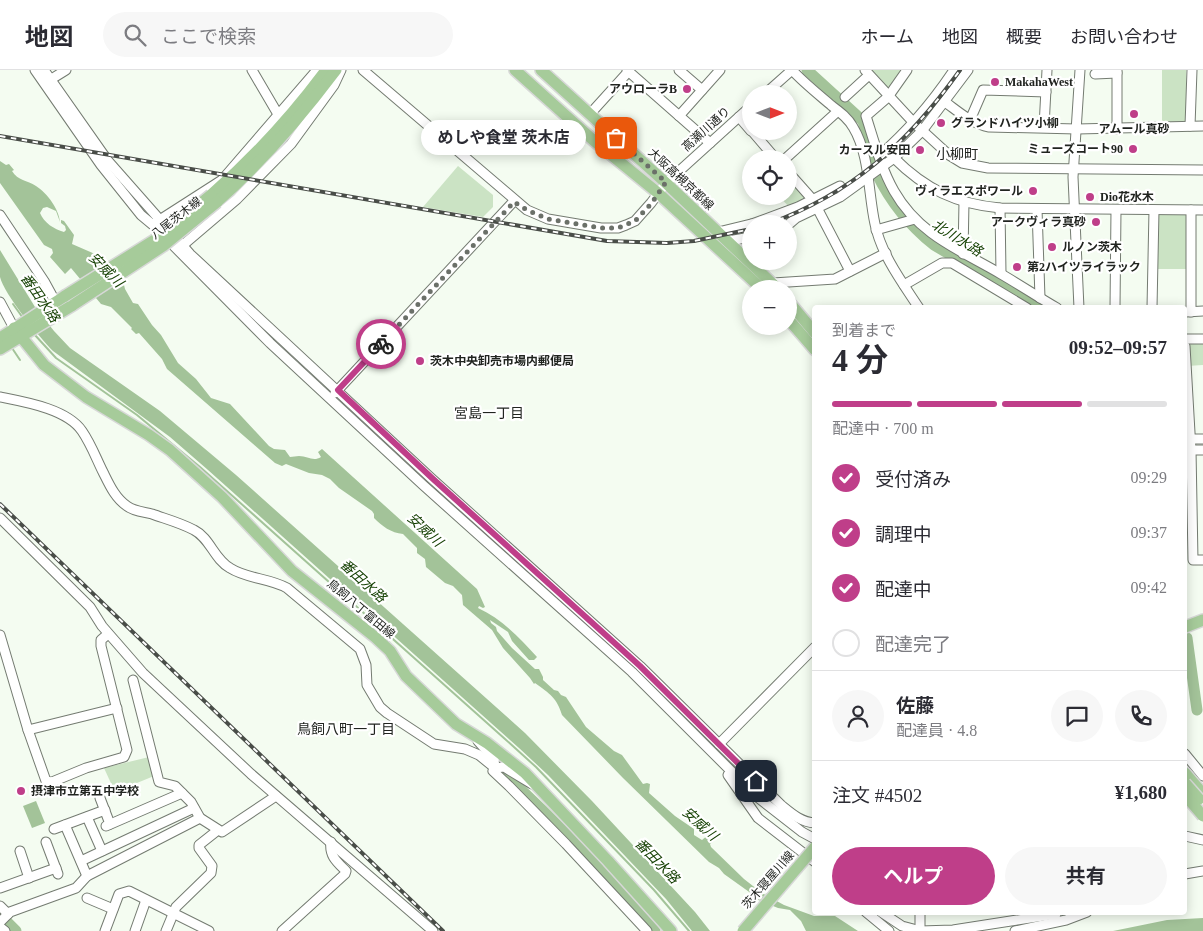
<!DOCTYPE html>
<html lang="ja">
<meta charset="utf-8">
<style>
body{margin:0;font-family:"Times New Roman","Noto Sans JP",serif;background:#f7f7f7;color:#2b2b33;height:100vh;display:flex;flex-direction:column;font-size:19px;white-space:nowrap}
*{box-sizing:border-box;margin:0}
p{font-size:16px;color:#7c7c81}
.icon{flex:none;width:28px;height:28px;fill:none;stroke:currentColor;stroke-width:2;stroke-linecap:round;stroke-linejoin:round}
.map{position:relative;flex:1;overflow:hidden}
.drawer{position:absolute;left:812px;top:235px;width:375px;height:610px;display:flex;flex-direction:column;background:#fff;border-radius:5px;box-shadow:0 2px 12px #0003}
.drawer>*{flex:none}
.needle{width:32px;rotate:90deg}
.tools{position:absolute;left:742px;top:15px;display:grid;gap:10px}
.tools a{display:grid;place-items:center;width:55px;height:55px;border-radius:50%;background:#fff;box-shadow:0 2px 12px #0003;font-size:25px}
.pin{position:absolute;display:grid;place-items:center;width:42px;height:42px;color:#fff;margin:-21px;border-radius:10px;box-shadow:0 2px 8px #0006}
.courier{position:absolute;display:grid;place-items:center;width:50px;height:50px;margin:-25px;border:4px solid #bf3e89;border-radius:50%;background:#fff;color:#222;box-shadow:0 1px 6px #0007}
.bubble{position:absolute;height:35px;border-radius:18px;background:#fff;box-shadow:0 2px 12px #0003;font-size:16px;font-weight:700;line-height:35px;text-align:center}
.overview em{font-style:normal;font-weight:700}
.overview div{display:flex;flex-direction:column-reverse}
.overview{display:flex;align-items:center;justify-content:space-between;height:85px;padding:0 20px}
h1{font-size:32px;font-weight:700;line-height:38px}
.bar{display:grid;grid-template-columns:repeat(4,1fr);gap:8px 5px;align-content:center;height:60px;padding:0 20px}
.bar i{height:6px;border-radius:4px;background:#e1e1e2}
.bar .on{background:#bf3e89}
.bar p{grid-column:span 4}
.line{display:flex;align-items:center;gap:12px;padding:0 20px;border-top:1px solid #e1e1e2}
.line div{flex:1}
.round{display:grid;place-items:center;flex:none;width:52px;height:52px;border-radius:26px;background:#f7f7f7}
ol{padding:0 20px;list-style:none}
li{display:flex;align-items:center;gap:15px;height:55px}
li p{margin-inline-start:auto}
li .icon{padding:5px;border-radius:50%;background:#bf3e89;color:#fff;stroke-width:4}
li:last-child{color:#7c7c81}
li i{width:28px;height:28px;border:2px solid #e1e1e2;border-radius:50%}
.primary-button{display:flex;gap:10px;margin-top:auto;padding:10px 20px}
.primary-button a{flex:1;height:58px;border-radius:30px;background:#bf3e89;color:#fff;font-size:20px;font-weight:700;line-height:58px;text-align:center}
.primary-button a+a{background:#f7f7f7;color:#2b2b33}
header{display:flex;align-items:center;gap:30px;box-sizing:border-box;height:70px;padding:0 25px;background:#fff;border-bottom:1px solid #e1e1e2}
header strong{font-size:24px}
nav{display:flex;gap:28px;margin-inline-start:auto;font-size:18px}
.search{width:350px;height:45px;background:#f7f7f7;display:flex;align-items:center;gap:12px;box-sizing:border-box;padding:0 18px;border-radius:28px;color:#7c7c81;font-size:19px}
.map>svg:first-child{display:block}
</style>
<header>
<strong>地図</strong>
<div class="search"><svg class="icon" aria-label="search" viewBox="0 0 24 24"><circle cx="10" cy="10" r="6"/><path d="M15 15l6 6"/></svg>ここで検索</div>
<nav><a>ホーム</a><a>地図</a><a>概要</a><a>お問い合わせ</a></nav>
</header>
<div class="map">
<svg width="1203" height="861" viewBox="0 0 1203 861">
<rect width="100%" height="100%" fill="#f4fcf1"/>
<g fill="#cbe3c4">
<polygon points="871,0 904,0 892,16 887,17"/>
<rect x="1162" y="0" width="24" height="52"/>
<polygon points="458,96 493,125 493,137 483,147 423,137"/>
<polygon points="791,111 805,126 804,131 790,138 779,126 789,126 789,113"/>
<polygon points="1159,143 1185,143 1188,146 1187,199 1156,199 1157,145"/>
<polygon points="1189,273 1203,273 1203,295 1187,296 1186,277"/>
<polygon points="149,687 154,706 115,722 104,698"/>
</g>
<g fill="#a3c399">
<path d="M0,91L6,95L9,94L14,100L12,101C18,111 27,110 36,116C47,123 59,139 60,152L56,141L47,137L43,138L40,143C44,153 54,159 64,162L66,160L65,156L61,153V150L64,151L74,165L72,174L95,184L123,211L125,219L133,233L138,234L152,255L161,265L178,293L196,309L211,328L230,334L269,376L274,379L285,380L290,387C293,387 296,386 299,386C308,386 313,392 321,387L318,382L322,379L477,519L485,537L483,538L479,536L478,538C502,549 520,568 537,587L534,590H529L512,571L508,562L490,550L491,553L496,557L497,561L512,578L535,599H539L543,607V610L554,620L558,621L561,625L566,627L586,657L614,681L622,685L643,714L647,713L650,714L649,723L675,746L694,759V765L702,770L708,765H712L716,769L710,774L711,777L744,809L762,823L784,835L814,846H835L858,861H806L801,851L790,840L778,838L756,829L752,824L724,804L719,798L709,792L623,708L562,645C557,628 550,624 535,613L534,614L530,608L503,578L492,560L463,535L462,525L453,516L445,513L426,497L425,489L417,483V478L403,464C391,463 382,456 374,448V444L372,441L339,418L330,409L322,405L309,403L286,394L282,396L275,393L167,299L162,289L139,263L136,264L131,259L132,258L111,237L101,234L71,198L65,204L50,187L53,183L52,179L44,175L0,113Z"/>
<path d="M0,180L35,237L54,261L70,278L160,341L236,405L525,663L592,731L695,842L710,861H692L666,829L548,705L519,678L208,400L170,367L53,281C40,268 4,224 0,207C0,199 0,188 0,180Z"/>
<polygon points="36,731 45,753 32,758 23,736"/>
<polygon points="1203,848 1203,861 1113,861 1167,850"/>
</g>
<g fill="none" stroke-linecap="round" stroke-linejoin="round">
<g stroke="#a3c399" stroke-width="2">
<polyline points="13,234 23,248"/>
<polyline points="34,264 56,288 137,345 200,397 505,669 536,697 654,820 689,861"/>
<polyline points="12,278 20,290"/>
</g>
<g stroke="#a3c399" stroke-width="11">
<polyline points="807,0 863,51 873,93"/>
<path d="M877,104C891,133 909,155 934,175L1040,238"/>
<polyline points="1187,568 1197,640"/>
<path d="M501,701C556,751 607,805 655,861"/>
<polyline points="0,845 16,861"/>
</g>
<defs>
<g id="minor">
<polyline points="35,0 101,95 141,145 153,155 270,273 423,415 632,602 756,726 802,762 815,769"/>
<path d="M44,0L108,91L190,184L431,408L640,596L781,735C792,744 801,752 815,753"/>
<polyline points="252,0 279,46"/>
<polyline points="363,0 527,140 548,149 601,158 618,158 626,155 635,151 651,133 666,113 751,36"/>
<polyline points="627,0 710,73"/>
<polyline points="679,0 702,20"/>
<path d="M792,0C804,13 818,24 832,36C840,42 848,48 853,57C870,85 868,123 875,154C881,184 902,212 919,238"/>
<polyline points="865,0 914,53 949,85 962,93 988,98 1203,100"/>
<path d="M907,0L888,27L866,46C874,71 881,98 894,121C919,165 960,180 1001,204C1020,215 1038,227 1057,238"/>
<polyline points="1095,4 1117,3"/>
<polyline points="45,13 66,0"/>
<polyline points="765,24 792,0"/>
<polyline points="845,27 869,5"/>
<path d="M945,32C959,42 972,54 989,57L1077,59L1203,56"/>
<polyline points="590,44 628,2"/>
<polyline points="679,46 720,0"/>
<polyline points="739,47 751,61"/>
<polyline points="970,50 983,20 1046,22"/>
<polyline points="1190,56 1192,0"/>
<polyline points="1044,57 1047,0"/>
<polyline points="1117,59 1117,0"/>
<polyline points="752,61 776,89"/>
<path d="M879,86C909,60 932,33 954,0"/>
<path d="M894,88C925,119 956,134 1000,138L1203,140"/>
<polyline points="785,89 838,41"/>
<polyline points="789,103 813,130 850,201"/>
<polyline points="1000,138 1001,203"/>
<polyline points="1037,139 1040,228"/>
<polyline points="0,145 44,211 56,233"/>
<polyline points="155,153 222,110 317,0"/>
<polyline points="752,154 798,137 840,116"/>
<polyline points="789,154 796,148 840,127 894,88 922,61 968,0"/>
<polyline points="876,160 915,149"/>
<polyline points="718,162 751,154"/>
<polyline points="728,171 751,167"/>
<polyline points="183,175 237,129 291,74 334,15 341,0"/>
<polyline points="963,184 964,132"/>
<polyline points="773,213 835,209 886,183"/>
<polyline points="904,215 942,193 952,193 1027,238"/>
<polyline points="0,232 14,258"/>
<polyline points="1079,238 1073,107 1080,0"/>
<polyline points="1115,238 1116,140"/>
<polyline points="1152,238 1154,140"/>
<polyline points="1186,242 1203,241"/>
<polyline points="1191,242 1191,140"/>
<polyline points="1185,269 1203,269"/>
<polyline points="1185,276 1191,380 1193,490 1203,490"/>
<polyline points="335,323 514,131"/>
<path d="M0,327C25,332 67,339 82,361C91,374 96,388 103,402C109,414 115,428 127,436C133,441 144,442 152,444C166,449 181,453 194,460C210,468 214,489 230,498C247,509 269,508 287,518L360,579L366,595L367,615L380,637L387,643L434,674L465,679L479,685L495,698L504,697L532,714"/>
<polyline points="1190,369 1203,369"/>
<polyline points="1191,380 1203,380"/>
<polyline points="0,448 90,537 102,556 143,603 251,704 433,861"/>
<polyline points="0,565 28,660 46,711 52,712 86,698 124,687 127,680 101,576 101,570 108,564"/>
<polyline points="133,610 159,712 175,716 191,732 200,748 222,762 276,726"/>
<polyline points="28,660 117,638"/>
<polyline points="478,671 494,689 495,698 493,701 509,716 566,774 647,861"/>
<polyline points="719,674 815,577"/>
<polyline points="1185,684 1203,706"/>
<polyline points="728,705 758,748 815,792"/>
<polyline points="100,728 110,754"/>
<polyline points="87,747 102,781"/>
<polyline points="65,755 87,806"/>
<polyline points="106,756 182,723"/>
<polyline points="54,759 105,740"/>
<polyline points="1185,766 1203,770"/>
<polyline points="46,772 58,804"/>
<polyline points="20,781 29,808"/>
<polyline points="81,791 194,738"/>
<polyline points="1185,804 1203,801"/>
<polyline points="0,818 56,798"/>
<polyline points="87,828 113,839"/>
<polyline points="0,836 8,844"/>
<polyline points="866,842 889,861"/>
<polyline points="881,842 902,856 921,861"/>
<polyline points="0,852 10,842 76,818 87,806 200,748"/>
<polyline points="0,857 5,861"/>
<polyline points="105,861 119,824 129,821 209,861"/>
<polyline points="135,861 146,830"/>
<polyline points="166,861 176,837 211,803 212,796 199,778 199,775 218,760"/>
<path d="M282,861L345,804L346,801C337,792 329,786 331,772"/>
<polyline points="920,861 953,860 1056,844 1056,842"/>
<polyline points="920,861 920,842"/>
<polyline points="1015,861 1066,850 1087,842"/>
</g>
<g id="major">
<polyline points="515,0 593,70 658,123 762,219"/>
<polyline points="541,0 666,113 778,219"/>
<path d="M211,125C253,88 292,46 326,0"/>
<path d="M217,132C262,92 300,48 336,0"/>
<polyline points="789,232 815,263"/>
<polyline points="789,250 815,280"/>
<polyline points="14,258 44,295 86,327 149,365 170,380 222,427 292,501 375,567 390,581 406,606 456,654 487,673 525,703 608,791 671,861"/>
<polyline points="0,268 65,226"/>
<polyline points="0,279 73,235"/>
<polyline points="1185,557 1203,550"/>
<polyline points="1185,703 1203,724"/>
</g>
</defs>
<use href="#minor" stroke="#747b71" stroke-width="11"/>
<use href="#major" stroke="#d7d8d7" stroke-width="14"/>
<use href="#minor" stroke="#fff" stroke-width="9"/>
<use href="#major" stroke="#a6cb9a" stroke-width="11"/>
<defs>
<g id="rail">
<polyline points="0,66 607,171 667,173 694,171 751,159"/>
<path d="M768,154C853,123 908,73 960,0"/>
<polyline points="0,434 443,861"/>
</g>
</defs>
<use href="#rail" stroke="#494d48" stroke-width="4"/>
<use href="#rail" stroke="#fff" stroke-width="2" stroke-dasharray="5.5" stroke-linecap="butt"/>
<defs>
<g id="major-bridge">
<polyline points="65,226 158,168 211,125"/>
<polyline points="73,235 163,176 217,132"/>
<polyline points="1185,713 1199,729"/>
<polyline points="1185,725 1203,746"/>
<polyline points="743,861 815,777"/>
</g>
</defs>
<use href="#major-bridge" stroke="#d7d8d7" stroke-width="14" stroke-linecap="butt"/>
<use href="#major-bridge" stroke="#a6cb9a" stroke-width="11"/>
</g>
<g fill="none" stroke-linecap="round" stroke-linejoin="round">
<polyline stroke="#6b7069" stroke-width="5" stroke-dasharray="0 9" points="381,274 514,132 527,140 548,149 601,158 618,158 635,151 651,134 666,112 616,68"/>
<polyline stroke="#bf3e89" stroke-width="6" points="381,274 338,320 432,408 640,596 756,711"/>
</g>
<g fill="#bf3e89" stroke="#fff" stroke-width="2">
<circle cx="995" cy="12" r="5"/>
<circle cx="687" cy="19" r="5"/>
<circle cx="1134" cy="44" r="5"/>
<circle cx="941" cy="53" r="5"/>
<circle cx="1133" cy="79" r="5"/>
<circle cx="920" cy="80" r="5"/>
<circle cx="1033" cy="121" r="5"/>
<circle cx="1090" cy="127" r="5"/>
<circle cx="1096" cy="152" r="5"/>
<circle cx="1052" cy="177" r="5"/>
<circle cx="1017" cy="197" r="5"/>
<circle cx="420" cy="291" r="5"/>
<circle cx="21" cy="721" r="5"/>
</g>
<g text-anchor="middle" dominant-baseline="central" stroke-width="4.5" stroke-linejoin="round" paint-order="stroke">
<g font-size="12" font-weight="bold" fill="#212420" stroke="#fff" text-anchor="start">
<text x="1005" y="12">MakahaWest</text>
<text x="677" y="19" text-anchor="end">アウローラB</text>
<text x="951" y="53">グランドハイツ小柳</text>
<text x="1134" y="59" text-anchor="middle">アムール真砂</text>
<text x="1123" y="79" text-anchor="end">ミューズコート90</text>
<text x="910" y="80" text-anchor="end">カースル安田</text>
<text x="1023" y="121" text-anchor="end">ヴィラエスポワール</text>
<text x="1100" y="127">Dio花水木</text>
<text x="1086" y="152" text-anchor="end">アークヴィラ真砂</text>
<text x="1062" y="177">ルノン茨木</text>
<text x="1027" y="197">第2ハイツライラック</text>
<text x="430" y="291">茨木中央卸売市場内郵便局</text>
<text x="31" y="721">摂津市立第五中学校</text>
</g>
<g font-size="12" fill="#212420" stroke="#fff">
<text transform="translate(706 59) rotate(-42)">高瀬川通り</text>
<text transform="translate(681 109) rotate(43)">大阪高槻京都線</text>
<text transform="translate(176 148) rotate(-38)">八尾茨木線</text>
<text transform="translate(361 539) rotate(40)">鳥飼八丁富田線</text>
<text transform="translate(768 810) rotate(-49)">茨木寝屋川線</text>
</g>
<g font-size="14" fill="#212420" stroke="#fff">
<text x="957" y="84">小柳町</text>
<text x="489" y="343">宮島一丁目</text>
<text x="346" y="659">鳥飼八町一丁目</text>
</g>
<g font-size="14" font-style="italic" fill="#164104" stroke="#fff">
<text transform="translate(957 168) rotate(32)">北川水路</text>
<text transform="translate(106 200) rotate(45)">安威川</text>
<text transform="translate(40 228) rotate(55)">番田水路</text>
<text transform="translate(425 460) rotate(43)">安威川</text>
<text transform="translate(363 511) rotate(42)">番田水路</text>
<text transform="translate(700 754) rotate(42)">安威川</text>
<text transform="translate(657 791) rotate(46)">番田水路</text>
</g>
</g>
</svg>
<div class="tools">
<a><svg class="needle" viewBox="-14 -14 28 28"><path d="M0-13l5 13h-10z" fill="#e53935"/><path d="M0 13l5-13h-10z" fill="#7c7c81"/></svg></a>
<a><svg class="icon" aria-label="locate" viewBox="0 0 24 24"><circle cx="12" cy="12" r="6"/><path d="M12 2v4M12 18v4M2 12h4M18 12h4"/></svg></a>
<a>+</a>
<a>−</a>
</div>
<div class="pin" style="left:616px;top:68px;background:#ea580c"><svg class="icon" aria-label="bag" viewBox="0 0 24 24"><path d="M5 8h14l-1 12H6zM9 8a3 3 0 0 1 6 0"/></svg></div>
<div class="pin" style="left:756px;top:711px;background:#1f2937"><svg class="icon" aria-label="home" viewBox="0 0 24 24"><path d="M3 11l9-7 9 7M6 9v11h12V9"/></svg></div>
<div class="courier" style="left:381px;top:274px"><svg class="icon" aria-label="bike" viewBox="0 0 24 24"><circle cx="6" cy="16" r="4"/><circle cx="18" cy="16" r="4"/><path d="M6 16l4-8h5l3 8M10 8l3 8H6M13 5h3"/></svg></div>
<div class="bubble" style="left:421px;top:50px;width:165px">めしや食堂 茨木店</div>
<section class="drawer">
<div class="overview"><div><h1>4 分</h1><p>到着まで</p></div><em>09:52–09:57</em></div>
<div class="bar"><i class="on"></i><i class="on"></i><i class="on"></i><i></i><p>配達中 · 700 m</p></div>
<ol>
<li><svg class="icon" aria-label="check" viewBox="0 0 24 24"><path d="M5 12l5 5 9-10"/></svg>受付済み<p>09:29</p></li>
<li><svg class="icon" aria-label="check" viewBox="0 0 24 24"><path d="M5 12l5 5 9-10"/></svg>調理中<p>09:37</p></li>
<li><svg class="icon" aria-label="check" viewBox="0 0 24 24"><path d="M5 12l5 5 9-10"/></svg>配達中<p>09:42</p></li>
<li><i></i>配達完了</li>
</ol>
<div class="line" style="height:90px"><a class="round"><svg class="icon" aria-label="person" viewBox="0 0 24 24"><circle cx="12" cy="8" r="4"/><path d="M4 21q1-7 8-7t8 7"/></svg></a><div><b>佐藤</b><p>配達員 · 4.8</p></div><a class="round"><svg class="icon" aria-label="chat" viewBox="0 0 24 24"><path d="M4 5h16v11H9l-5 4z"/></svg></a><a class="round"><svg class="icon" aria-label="phone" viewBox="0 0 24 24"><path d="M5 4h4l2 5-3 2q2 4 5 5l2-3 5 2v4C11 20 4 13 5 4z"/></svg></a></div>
<div class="line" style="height:65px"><div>注文 #4502</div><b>¥1,680</b></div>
<div class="primary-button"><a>ヘルプ</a><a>共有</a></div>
</section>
</div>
